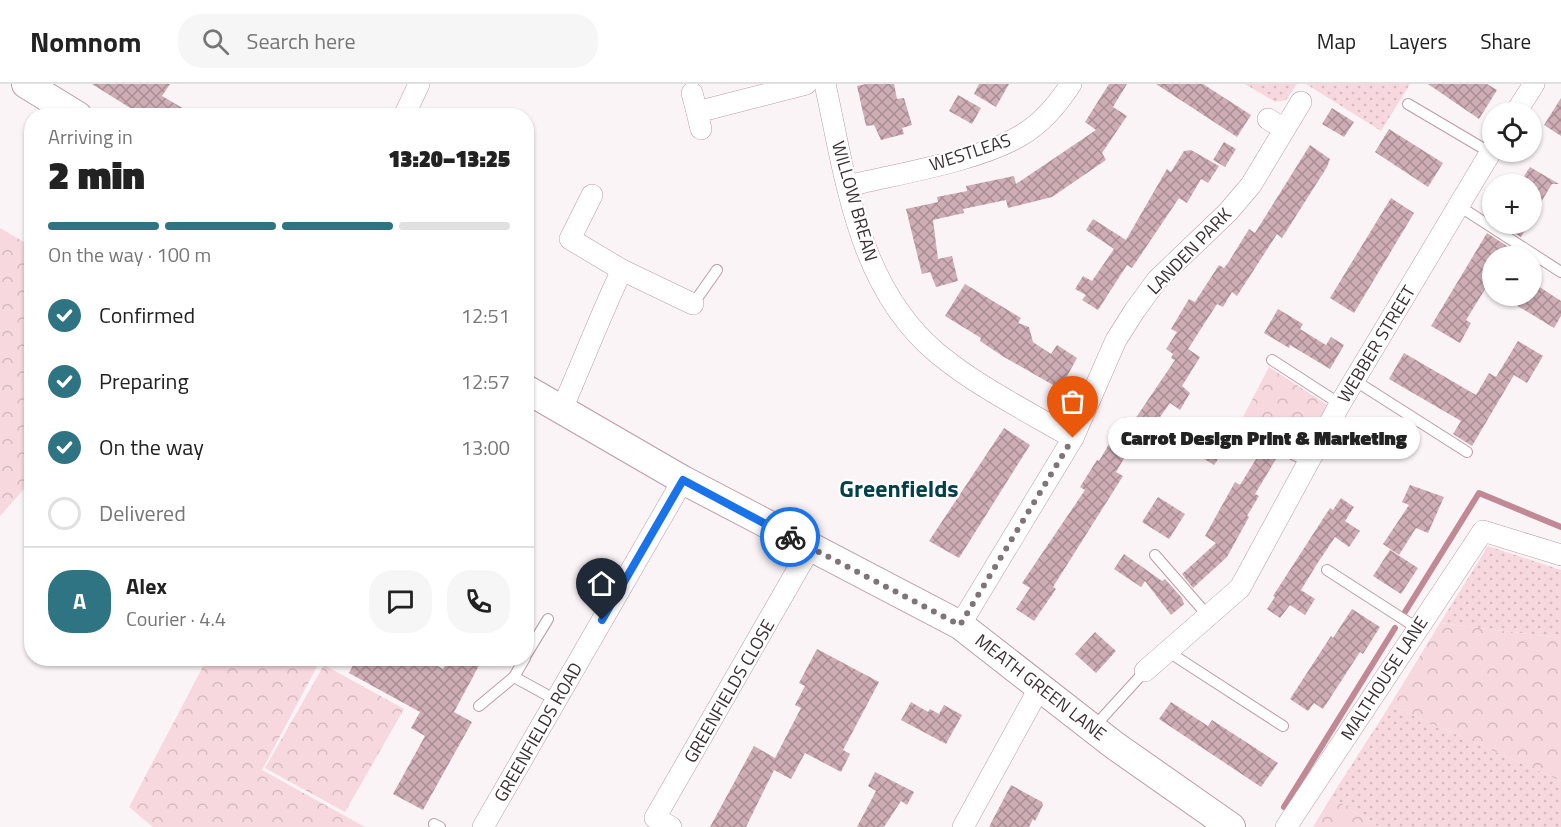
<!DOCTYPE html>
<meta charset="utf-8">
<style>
body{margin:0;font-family:"Titillium Web",sans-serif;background:#f6f6f6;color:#222;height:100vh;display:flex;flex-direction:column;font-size:22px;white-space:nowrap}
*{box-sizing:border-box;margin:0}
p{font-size:20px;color:#767676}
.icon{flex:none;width:33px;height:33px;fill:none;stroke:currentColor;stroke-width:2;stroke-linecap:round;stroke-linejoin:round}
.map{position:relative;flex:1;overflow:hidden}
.drawer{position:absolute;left:24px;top:24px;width:510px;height:558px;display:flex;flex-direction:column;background:#fff;border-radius:24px;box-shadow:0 2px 4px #0004}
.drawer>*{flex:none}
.tools{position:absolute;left:1482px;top:18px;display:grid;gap:12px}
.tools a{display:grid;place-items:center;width:60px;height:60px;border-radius:50%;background:#fff;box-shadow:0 2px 4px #0004;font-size:30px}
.pin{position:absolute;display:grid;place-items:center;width:51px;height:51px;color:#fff;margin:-62px -26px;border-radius:50% 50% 50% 0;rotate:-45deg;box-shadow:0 0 6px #0007}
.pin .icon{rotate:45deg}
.courier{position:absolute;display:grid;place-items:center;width:60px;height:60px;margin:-30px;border:4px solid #1a73e8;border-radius:50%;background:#fff;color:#222;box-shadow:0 2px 8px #0007}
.bubble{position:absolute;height:42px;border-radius:21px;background:#fff;box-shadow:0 2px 4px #0004;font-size:20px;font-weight:800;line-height:42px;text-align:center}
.headline em{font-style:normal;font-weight:800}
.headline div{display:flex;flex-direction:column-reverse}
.headline{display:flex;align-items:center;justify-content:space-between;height:102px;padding:0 24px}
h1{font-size:39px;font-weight:800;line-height:45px}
.bar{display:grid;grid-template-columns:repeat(4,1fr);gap:9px 6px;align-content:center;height:72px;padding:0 24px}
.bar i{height:8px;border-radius:4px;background:#e0e0e0}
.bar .on{background:#2e7482}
.bar p{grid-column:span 4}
.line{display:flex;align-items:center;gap:15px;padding:0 24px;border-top:2px solid #e0e0e0}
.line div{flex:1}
.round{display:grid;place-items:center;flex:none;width:63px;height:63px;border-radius:24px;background:#f6f6f6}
ol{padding:0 24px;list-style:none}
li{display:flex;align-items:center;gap:18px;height:66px}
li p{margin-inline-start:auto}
li .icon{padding:6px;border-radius:50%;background:#2e7482;color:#fff;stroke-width:4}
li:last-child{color:#767676}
li i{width:33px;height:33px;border:3px solid #e0e0e0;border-radius:50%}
header{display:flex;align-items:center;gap:36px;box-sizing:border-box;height:84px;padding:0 30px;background:#fff;border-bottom:2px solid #e0e0e0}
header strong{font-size:28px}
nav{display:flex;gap:33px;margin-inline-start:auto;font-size:21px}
.search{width:420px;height:54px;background:#f6f6f6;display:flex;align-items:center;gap:15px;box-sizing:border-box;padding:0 21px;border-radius:24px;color:#767676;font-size:22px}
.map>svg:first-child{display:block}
</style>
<header>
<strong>Nomnom</strong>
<div class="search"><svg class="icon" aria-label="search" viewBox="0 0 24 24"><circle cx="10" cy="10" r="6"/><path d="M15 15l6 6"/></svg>Search here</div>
<nav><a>Map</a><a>Layers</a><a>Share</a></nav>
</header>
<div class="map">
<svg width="1561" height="743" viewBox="0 0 1561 743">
<defs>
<pattern id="grass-dots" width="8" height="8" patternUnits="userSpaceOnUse" patternTransform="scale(1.5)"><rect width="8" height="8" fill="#f6d8de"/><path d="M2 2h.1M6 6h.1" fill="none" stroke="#d4babf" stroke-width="1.8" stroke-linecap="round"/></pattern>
<pattern id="forest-crowns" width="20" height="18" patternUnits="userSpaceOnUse" patternTransform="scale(1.5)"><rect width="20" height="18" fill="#f6d8de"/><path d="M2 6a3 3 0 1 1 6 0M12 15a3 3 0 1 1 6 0" fill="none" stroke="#d4babf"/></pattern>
<pattern id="building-cross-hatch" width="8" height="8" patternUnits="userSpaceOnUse" patternTransform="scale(1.5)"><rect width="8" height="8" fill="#ceadb5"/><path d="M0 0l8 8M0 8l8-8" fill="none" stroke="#a88d94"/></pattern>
</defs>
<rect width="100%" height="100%" fill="#fbf4f6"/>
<g fill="url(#grass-dots)">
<polygon points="1245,0 1297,0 1286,16 1275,18"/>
<polygon points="1306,0 1410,0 1381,47"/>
<polygon points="1488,462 1561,486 1561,554 1440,539"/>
<polygon points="1390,621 1561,697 1561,743 1379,743 1331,713"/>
</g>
<g fill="url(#forest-crowns)">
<polygon points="0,144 31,162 32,396 0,432"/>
<polygon points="1269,283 1329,322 1302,363 1243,333"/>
<polygon points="1440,539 1561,554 1561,697 1390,621"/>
<polygon points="207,575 321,575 262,686 365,743 153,743 129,723"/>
<polygon points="324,581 404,625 345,728 265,684"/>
<polygon points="1331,713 1379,743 1313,743"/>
</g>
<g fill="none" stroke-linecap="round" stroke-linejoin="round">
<g stroke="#c18996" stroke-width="6">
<polyline points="1405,528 1479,409 1561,443"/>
<polyline points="1284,723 1395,544"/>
</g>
</g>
<g fill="url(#building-cross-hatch)">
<polygon points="92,0 170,0 162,12 196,32 143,32"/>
<polygon points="866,0 894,0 897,15 904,14 912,41 902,44 904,50 881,56 874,41 866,42 857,2"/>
<polygon points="979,0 1009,0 996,23 974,10"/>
<polygon points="1109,0 1127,0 1113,23 1127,32 1102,69 1106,76 1052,113 1008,124 1006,116 963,125 964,129 933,136 938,175 952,172 958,197 936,203 930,188 922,190 906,125 938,118 937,113 967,107 966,102 1014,92 1016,100 1096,46 1085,38"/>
<polygon points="1156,0 1203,0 1251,31 1237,53"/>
<polygon points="1428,0 1487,0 1497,6 1479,35"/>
<polygon points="958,11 981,24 972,40 949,27"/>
<polygon points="1561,14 1561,52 1544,41"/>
<polygon points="1332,24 1354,38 1344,53 1322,40"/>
<polygon points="1389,45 1443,79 1428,103 1375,68"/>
<polygon points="1224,58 1236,65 1225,83 1213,76"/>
<polygon points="1310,61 1330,75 1327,83 1282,154 1277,150 1237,212 1232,208 1223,223 1217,220 1188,265 1200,273 1182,302 1190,309 1180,326 1170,319 1148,350 1155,355 1146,369 1132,361 1116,388 1123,392 1053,503 1056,505 1034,537 1016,525 1030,504 1022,499 1085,406 1080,403 1097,376 1099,377 1125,333 1133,338 1175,276 1171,274 1173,270 1166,265 1177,248 1171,245 1189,215 1195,218 1219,181 1224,184 1228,179 1249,145 1255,149"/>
<polygon points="1191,66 1219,82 1208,99 1201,95 1187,119 1179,114 1132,184 1127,181 1098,226 1082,216 1086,211 1075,205 1083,192 1092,197 1114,165 1086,146 1093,135 1126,156 1167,85 1171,88 1184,67"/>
<polygon points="1530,83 1559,100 1552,100 1532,133 1532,100 1519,100"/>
<polygon points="1391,114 1414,129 1354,229 1330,214"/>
<polygon points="1500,140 1529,140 1521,153"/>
<polygon points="1487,149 1513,166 1509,172 1492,172 1492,194 1466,236 1471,239 1460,259 1431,242"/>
<polygon points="1532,198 1561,217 1561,232 1554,244 1516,221 1523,212 1532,212"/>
<polygon points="965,200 1021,234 1018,239 1029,243 1033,258 1051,270 1057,261 1077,274 1060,305 1004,273 980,257 981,254 945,232"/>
<polygon points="1278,225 1303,240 1300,245 1326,261 1331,253 1344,261 1330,285 1290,261 1289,264 1264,249"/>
<polygon points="1518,257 1543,272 1527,299 1514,291 1472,362 1453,350 1461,337 1389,295 1404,269 1476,311 1489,289 1496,293"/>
<polygon points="1203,340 1230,357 1214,381 1188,365"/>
<polygon points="1004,344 1030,361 959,474 929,457"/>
<polygon points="1261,367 1276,375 1255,410 1259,412 1247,432 1249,433 1227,473 1193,504 1182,490 1216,459 1205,452 1235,398 1240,401"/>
<polygon points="1410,401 1444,413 1428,449 1416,444 1399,471 1383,460 1409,421 1402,418"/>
<polygon points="1158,413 1185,430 1169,455 1142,438"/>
<polygon points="1341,414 1354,423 1345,437 1360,447 1349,463 1335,453 1317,480 1301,506 1315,515 1305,531 1290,521 1280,534 1267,525 1275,513 1273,512 1330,424 1333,426"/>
<polygon points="1390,466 1418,484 1401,510 1373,492"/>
<polygon points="1124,470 1162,497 1165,495 1182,514 1184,520 1171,531 1145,497 1141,503 1114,485"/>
<polygon points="1352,525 1380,543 1363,570 1360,568 1323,625 1314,619 1308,627 1290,615 1331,552 1333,554"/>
<polygon points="1095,548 1116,567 1096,589 1075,570"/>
<polygon points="817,565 879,598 843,666 850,670 841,688 805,669 791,695 774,686 746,743 710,743 754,662 775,674 801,624 795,621 805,602 799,599"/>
<polygon points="357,574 424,574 443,585 449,574 483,574 454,628 472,638 423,726 393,710 425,652 411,644 420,628 349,589"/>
<polygon points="911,618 928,628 930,625 939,630 944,621 962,631 946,660 901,636"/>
<polygon points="1171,618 1208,642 1212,636 1278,679 1261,703 1159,635"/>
<polygon points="875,688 914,708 907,721 901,717 884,743 857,743 876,707 868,702"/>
<polygon points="1011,701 1042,718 1043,721 1035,737 1033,735 1029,743 989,743"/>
</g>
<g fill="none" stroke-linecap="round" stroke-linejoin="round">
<defs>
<g id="lane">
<polyline points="1408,20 1491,69"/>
<polyline points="1459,122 1561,188"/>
<polyline points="693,220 717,186"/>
<polyline points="1272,276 1340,320"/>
<polyline points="1354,296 1467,368"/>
<polyline points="1233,341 1309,378"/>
<polyline points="1155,471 1209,533"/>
<polyline points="1327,486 1417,544"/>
<polyline points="1167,567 1283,642"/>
<polyline points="526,571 548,535"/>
<polyline points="514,593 525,574"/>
<polyline points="479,622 514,593 556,616"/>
<polyline points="1093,644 1145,587"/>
<polyline points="434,740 440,743"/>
</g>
<g id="street">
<path d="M825,0C846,95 858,203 937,269C978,303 1027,327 1073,354"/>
<polyline points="692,9 697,28"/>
<polyline points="1516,28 1534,0"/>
<polyline points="404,32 419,0"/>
<polyline points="1268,35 1284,45"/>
<polyline points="701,45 697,28 806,0"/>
<path d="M848,102C897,90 978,77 1020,52C1041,40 1058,20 1071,0"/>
<polyline points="592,111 570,155 622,186 693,220"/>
<path d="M561,327C582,280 600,232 622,186"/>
<polyline points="960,541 1073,354 1116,256 1135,226 1157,196 1228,128 1251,101 1301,18"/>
<polyline points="1145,587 1240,504 1340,320 1492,66"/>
<polyline points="483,743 683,396"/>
<polyline points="671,743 655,734 810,464"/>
<polyline points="963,743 1041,601"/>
<polyline points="1286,743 1483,447 1561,471"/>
</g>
<g id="secondary">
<polyline points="26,0 78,32"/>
<polyline points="526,305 683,396 960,541 1114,661 1231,743"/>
</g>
</defs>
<use href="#lane" stroke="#bc9ca3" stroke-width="12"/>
<use href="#street" stroke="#bc9ca3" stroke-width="22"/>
<use href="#secondary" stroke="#bc9ca3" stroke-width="30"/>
<use href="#lane" stroke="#fff" stroke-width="10"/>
<use href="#street" stroke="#fff" stroke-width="21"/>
<use href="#secondary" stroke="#fff" stroke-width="28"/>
</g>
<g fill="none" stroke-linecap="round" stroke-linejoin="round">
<polyline stroke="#7f7477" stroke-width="6" stroke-dasharray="0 10.8" points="790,453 960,541 1073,354"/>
<polyline stroke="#1a73e8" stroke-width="8" points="602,536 683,396 790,453"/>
</g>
<g text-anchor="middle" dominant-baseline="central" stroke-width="4.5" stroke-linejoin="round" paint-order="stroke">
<g font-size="18" fill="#3c2f32" stroke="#fff">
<text transform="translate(970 68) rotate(-18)">WESTLEAS</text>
<text transform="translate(855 117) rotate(74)">WILLOW BREAN</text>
<text transform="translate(1189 167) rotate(-46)">LANDEN PARK</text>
<text transform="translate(1376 260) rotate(-59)">WEBBER STREET</text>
<text transform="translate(1384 594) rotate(-57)">MALTHOUSE LANE</text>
<text transform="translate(1041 603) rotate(38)">MEATH GREEN LANE</text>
<text transform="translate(729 607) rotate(-60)">GREENFIELDS CLOSE</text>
<text transform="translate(538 648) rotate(-60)">GREENFIELDS ROAD</text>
</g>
<g font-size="24" font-weight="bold" fill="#00414b" stroke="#fff">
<text x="899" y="404">Greenfields</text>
</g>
</g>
</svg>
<div class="tools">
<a><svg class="icon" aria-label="locate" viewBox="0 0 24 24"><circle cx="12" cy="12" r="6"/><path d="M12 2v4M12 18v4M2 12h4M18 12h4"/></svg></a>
<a>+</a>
<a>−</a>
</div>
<div class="pin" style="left:1073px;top:354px;background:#ea580c"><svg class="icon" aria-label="bag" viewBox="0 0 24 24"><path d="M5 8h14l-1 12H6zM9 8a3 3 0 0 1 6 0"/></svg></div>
<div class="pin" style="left:602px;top:536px;background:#1f2937"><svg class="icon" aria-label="home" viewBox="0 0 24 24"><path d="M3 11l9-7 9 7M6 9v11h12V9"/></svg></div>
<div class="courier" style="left:790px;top:453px"><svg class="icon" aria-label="bike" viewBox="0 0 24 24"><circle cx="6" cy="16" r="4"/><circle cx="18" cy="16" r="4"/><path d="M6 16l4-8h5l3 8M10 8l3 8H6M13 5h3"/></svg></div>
<div class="bubble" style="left:1108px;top:333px;width:312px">Carrot Design Print &amp; Marketing</div>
<section class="drawer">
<div class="headline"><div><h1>2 min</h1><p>Arriving in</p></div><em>13:20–13:25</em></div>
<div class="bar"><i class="on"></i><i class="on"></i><i class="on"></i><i></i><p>On the way · 100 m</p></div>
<ol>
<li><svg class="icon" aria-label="check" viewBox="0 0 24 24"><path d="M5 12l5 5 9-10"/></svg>Confirmed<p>12:51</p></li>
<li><svg class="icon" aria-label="check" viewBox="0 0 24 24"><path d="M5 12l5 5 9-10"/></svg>Preparing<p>12:57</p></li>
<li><svg class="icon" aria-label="check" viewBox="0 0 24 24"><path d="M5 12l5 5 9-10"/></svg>On the way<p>13:00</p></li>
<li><i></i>Delivered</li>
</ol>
<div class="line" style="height:108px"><b class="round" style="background:#2e7482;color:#fff">A</b><div><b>Alex</b><p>Courier · 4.4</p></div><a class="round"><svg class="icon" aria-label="chat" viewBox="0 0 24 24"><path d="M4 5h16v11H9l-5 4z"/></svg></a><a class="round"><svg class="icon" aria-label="phone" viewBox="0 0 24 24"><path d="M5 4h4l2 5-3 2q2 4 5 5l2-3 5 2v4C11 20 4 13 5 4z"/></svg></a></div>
</section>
</div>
